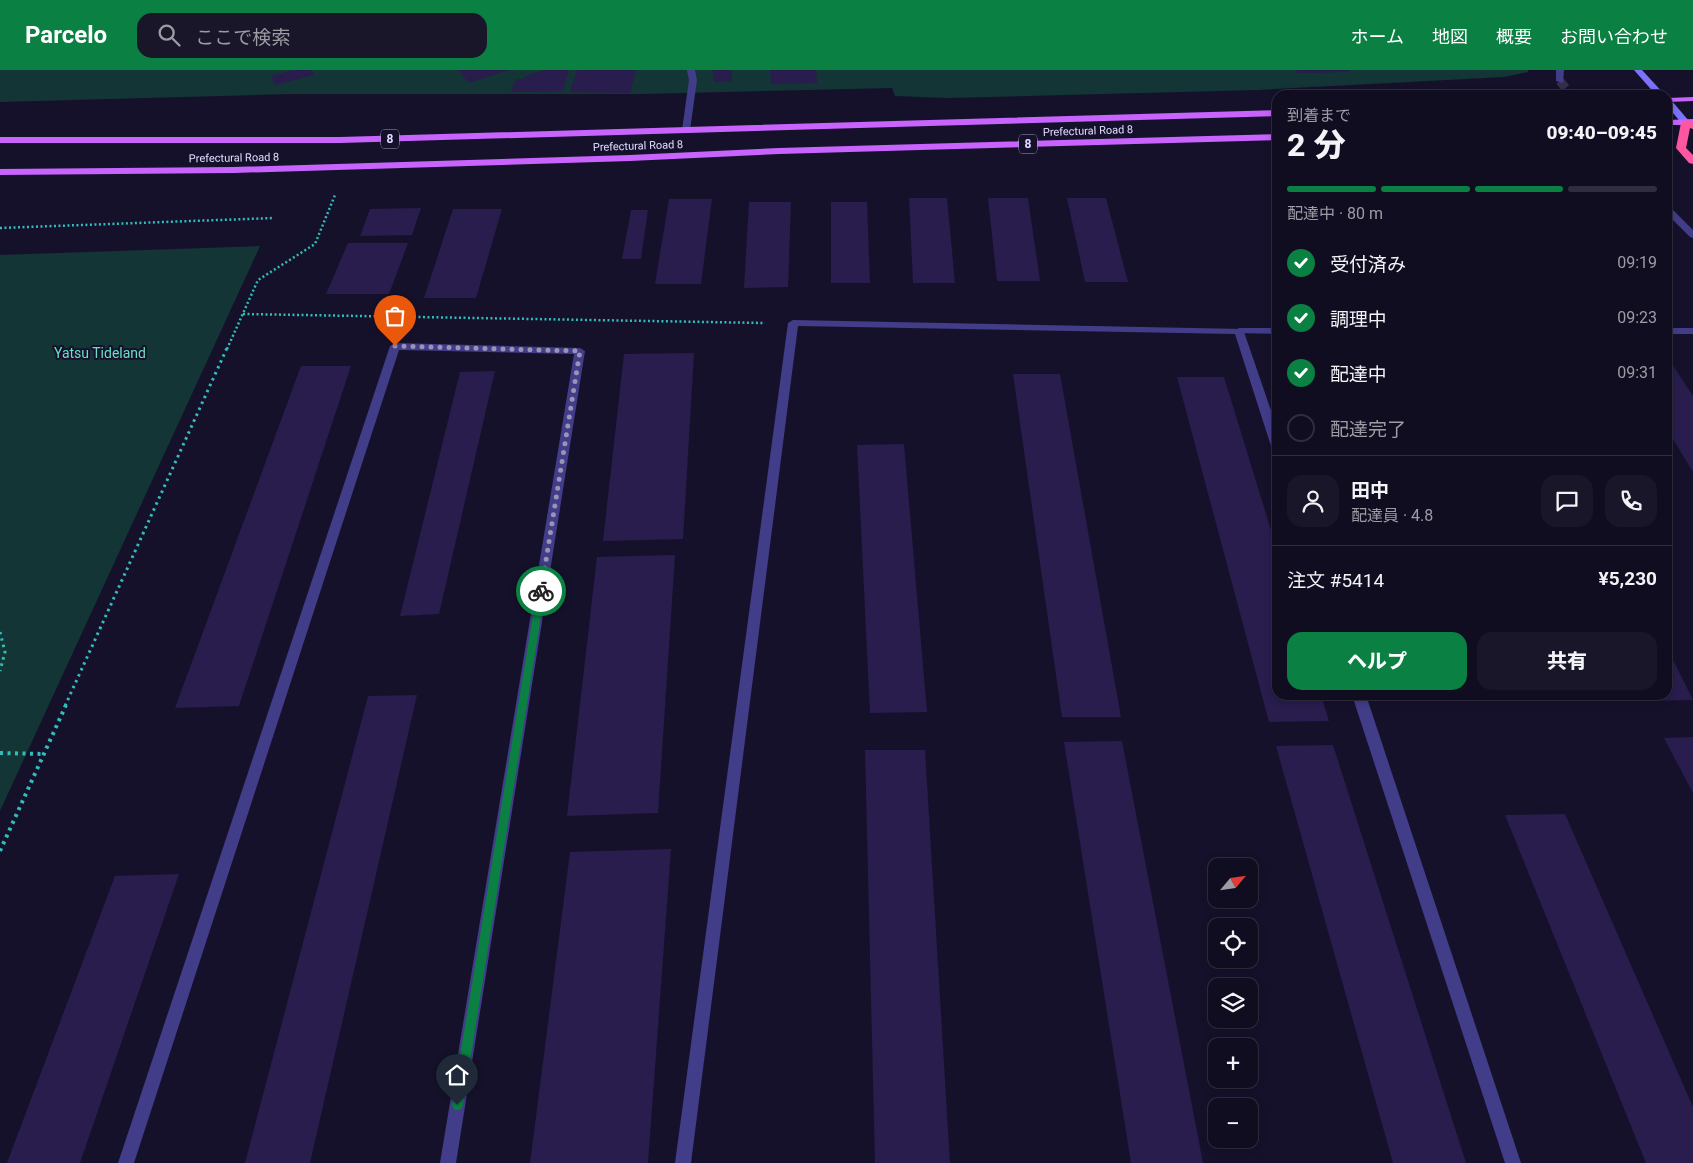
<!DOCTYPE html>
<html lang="ja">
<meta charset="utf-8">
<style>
body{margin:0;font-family:Roboto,"Noto Sans JP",sans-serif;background:#191629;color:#f1f3f6;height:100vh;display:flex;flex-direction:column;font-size:19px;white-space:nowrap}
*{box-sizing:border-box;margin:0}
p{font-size:16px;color:#9c9ca5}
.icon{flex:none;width:28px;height:28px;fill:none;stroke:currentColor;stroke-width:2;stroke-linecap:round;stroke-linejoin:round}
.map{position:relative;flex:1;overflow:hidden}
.panel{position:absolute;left:1272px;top:20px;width:400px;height:610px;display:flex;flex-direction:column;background:#100d20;border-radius:15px;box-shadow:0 2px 8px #0003,0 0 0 1px #302d3e}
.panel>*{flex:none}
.needle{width:32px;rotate:61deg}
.tools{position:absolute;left:1208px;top:788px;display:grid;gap:10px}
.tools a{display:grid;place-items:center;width:50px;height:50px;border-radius:10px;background:#100d20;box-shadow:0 2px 8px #0003,0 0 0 1px #302d3e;font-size:25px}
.pin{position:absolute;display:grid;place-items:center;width:42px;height:42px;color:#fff;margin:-51px -21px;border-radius:50% 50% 50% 0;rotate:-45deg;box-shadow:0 0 5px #0007}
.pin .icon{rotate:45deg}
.courier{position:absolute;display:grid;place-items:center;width:50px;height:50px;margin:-25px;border:4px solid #0b8043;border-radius:50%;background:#fff;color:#222;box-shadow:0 1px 6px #0007}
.summary em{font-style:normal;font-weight:800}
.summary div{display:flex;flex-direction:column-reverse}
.summary{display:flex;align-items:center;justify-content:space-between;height:85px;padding:0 15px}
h1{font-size:32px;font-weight:800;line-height:38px}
.bar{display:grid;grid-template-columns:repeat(4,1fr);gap:8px 5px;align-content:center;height:60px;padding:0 15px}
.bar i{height:6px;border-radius:4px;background:#302d3e}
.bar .active{background:#0b8043}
.bar p{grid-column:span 4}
.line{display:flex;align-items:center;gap:12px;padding:0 15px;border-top:1px solid #302d3e}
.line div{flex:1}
.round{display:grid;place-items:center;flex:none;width:52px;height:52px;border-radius:15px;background:#191629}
ol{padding:0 15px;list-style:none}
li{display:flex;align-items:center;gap:15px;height:55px}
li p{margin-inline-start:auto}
li .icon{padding:5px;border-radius:50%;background:#0b8043;color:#fff;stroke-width:4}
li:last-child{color:#9c9ca5}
li i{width:28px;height:28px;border:2px solid #302d3e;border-radius:50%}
.cta{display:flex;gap:10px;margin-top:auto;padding:10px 15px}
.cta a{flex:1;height:58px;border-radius:15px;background:#0b8043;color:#fff;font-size:20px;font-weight:800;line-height:58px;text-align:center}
.cta a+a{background:#191629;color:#f1f3f6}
header{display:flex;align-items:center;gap:30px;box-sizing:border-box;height:70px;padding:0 25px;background:#0b8043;color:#fff}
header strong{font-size:24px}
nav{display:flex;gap:28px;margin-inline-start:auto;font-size:18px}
.search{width:350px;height:45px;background:#191629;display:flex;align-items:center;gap:12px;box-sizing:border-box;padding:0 18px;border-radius:15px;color:#9c9ca5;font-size:19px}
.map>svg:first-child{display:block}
</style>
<header>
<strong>Parcelo</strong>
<div class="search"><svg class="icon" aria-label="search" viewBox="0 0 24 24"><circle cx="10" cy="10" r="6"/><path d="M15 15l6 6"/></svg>ここで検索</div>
<nav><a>ホーム</a><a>地図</a><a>概要</a><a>お問い合わせ</a></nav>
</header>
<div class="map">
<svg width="1693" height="1093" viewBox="0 0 1693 1093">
<rect width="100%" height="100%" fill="#16112b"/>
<g fill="#143535">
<polygon points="0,0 1528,0 1528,2 1504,7 1257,20 947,28 895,26 892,18 641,24 292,24 0,32"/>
<polygon points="260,176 0,741 0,185"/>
</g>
<g fill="#281d4c">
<polygon points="294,0 311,0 314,5 275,15 271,6"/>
<polygon points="458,0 509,0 469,13"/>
<polygon points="545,0 569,0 563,21 511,22 516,9 524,9 526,6"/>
<polygon points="577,0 636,0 630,23 570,22"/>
<polygon points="713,0 731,0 732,11 714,12"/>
<polygon points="770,0 816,0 817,13 771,14"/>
<polygon points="1296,0 1350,0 1350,2 1298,3"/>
<polygon points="909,128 947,128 955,213 913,213"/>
<polygon points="988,128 1028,128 1040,211 997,211"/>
<polygon points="1067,128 1106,128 1128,212 1085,212"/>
<polygon points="669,129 712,129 701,214 655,214"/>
<polygon points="749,132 791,132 788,217 744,218"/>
<polygon points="831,132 867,132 870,213 831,213"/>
<polygon points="421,138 412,165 360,166 370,139"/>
<polygon points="453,139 502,139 476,228 424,228"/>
<polygon points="631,140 648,140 641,189 622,189"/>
<polygon points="348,173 408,173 389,224 326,224"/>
<polygon points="694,283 683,469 603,471 624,284"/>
<polygon points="1668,291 1670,291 1693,326 1693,402 1668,361"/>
<polygon points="301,296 351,296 239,636 175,638"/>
<polygon points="495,301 439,544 400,546 460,302"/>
<polygon points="1013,304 1060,304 1121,647 1062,647"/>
<polygon points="1177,307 1224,307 1278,483 1278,625 1321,625 1329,651 1269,652"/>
<polygon points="904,374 927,642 870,643 857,375"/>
<polygon points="675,485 658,743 567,746 597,487"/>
<polygon points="1668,580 1693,630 1636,631 1633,625 1668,625"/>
<polygon points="417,625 310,1093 245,1093 368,626"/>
<polygon points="1693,667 1693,723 1664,668"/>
<polygon points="1122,671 1203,1093 1131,1093 1064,672"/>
<polygon points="1333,675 1466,1093 1393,1093 1276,676"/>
<polygon points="865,680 925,680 950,1093 875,1093"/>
<polygon points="1565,744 1693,1037 1693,1093 1646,1093 1505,745"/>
<polygon points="671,779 648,1093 530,1093 570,782"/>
<polygon points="179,804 80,1093 7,1093 115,806"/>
</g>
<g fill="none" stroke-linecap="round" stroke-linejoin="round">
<polyline stroke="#342f4b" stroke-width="9" stroke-dasharray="9 4.5" stroke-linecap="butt" points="1560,11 1571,25"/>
<g stroke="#31bdb9" stroke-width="2.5" stroke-dasharray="2 2.5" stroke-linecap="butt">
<polyline points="0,158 274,148"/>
<polyline points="243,244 765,253"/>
<polyline points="227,279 258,210 315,174 335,125"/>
</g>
<g stroke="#31bdb9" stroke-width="3" stroke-dasharray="2.5 4" stroke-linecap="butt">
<polyline points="0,562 5,582 0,601"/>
<polyline points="65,636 227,278"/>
</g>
<g stroke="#31bdb9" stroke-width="4" stroke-dasharray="3 4.5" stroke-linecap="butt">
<polyline points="0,683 44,684"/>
<polyline points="0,781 66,635"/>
</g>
<g fill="#423d89" fill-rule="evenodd">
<polygon points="687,0 695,0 697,10 690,60 686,63 682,60 689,10"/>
<polygon points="793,250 1243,259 1278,361 1278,383 1272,379 1235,264 798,256 691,1093 675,1093 788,253"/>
<polygon points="395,273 580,278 585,281 456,1093 440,1093 574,284 399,280 134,1093 118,1093 390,276"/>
<polygon points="1352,625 1366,625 1521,1093 1505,1093"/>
</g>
<g fill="#423d89" fill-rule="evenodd">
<polygon points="1556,0 1564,0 1563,13 1556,11"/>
<polygon points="1668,137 1671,138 1693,160 1693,168 1690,167 1668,145"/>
<polygon points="1239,258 1278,258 1278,264 1235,263 1234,261"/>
<rect x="1668" y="258" width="25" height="6"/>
</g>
<g fill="#7b73fe" fill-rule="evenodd">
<polygon points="1634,0 1642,0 1665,25 1656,25"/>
<polygon points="1668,30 1671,30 1689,51 1689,55 1683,55 1668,37"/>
</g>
<g fill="#c963fe" fill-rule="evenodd">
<polygon points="1693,27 1693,31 1668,32 1668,28"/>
<polygon points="1278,40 1278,46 340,73 0,73 0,67 340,67"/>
<polygon points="1693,49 1693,55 1668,55 1668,50"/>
<polygon points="1278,64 1278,70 779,84 630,91 234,103 0,105 0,99 234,97 630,85 779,78"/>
</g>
<polygon fill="#fe57a2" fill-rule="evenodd" points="1686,50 1693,52 1693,59 1690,58 1686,78 1693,85 1693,94 1689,93 1676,78 1681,53"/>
</g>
<polygon fill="#0b8043" points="541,518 545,521 463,1035 461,1039 457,1040 454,1039 452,1035 537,521"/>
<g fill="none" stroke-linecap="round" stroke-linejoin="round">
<polyline stroke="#9994b5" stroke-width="5" stroke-dasharray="0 9" points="395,276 580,281 541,521"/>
</g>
<g text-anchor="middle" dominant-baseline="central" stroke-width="4" stroke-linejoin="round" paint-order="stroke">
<g font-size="11" fill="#e0dbff" stroke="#16112b">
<text transform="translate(1088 61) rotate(-2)">Prefectural Road 8</text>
<text transform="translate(638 76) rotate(-2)">Prefectural Road 8</text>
<text transform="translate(234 88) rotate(-1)">Prefectural Road 8</text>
</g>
<g fill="#16112b" stroke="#a39ebf" stroke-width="1">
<rect x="381" y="59.5" width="18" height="19" rx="4"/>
<rect x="1019" y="64.5" width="18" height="19" rx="4"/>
</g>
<g font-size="12" font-weight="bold" fill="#e0dbff">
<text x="390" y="69">8</text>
<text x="1028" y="74">8</text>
</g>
<g font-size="14" fill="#66e0c6" stroke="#16112b">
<text x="100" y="283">Yatsu Tideland</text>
</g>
</g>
</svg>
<div class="tools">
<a><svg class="needle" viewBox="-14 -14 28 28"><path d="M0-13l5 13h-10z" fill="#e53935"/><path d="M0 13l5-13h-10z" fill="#9c9ca5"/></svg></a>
<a><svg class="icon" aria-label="locate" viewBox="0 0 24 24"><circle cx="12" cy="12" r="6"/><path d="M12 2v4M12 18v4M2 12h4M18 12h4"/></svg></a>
<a><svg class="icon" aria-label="layers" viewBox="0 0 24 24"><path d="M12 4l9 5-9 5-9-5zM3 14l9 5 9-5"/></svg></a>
<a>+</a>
<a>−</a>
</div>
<div class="pin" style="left:395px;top:276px;background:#ea580c"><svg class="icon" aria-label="bag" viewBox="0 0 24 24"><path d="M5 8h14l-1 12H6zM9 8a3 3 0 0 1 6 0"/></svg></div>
<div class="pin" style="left:457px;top:1035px;background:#1f2937"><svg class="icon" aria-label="home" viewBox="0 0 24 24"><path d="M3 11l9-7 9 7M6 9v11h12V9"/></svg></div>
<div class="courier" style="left:541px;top:521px"><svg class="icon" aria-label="bike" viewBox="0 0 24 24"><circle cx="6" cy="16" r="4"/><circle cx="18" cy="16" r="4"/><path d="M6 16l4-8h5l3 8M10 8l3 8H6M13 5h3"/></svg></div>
<section class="panel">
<div class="summary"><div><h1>2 分</h1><p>到着まで</p></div><em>09:40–09:45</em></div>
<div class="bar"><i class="active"></i><i class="active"></i><i class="active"></i><i></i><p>配達中 · 80 m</p></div>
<ol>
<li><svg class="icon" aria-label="check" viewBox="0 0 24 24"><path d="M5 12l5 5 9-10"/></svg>受付済み<p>09:19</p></li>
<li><svg class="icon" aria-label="check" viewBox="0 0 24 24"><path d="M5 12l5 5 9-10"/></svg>調理中<p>09:23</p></li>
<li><svg class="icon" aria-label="check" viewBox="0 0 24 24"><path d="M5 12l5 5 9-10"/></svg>配達中<p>09:31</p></li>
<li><i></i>配達完了</li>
</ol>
<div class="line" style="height:90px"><a class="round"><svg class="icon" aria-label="person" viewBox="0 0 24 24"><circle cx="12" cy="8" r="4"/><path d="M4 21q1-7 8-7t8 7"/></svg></a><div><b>田中</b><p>配達員 · 4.8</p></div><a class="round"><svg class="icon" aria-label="chat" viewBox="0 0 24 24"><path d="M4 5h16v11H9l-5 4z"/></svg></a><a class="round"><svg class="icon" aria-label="phone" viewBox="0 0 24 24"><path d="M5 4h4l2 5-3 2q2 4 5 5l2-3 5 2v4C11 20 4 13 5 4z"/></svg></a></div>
<div class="line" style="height:65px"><div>注文 #5414</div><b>¥5,230</b></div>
<div class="cta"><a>ヘルプ</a><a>共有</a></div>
</section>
</div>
